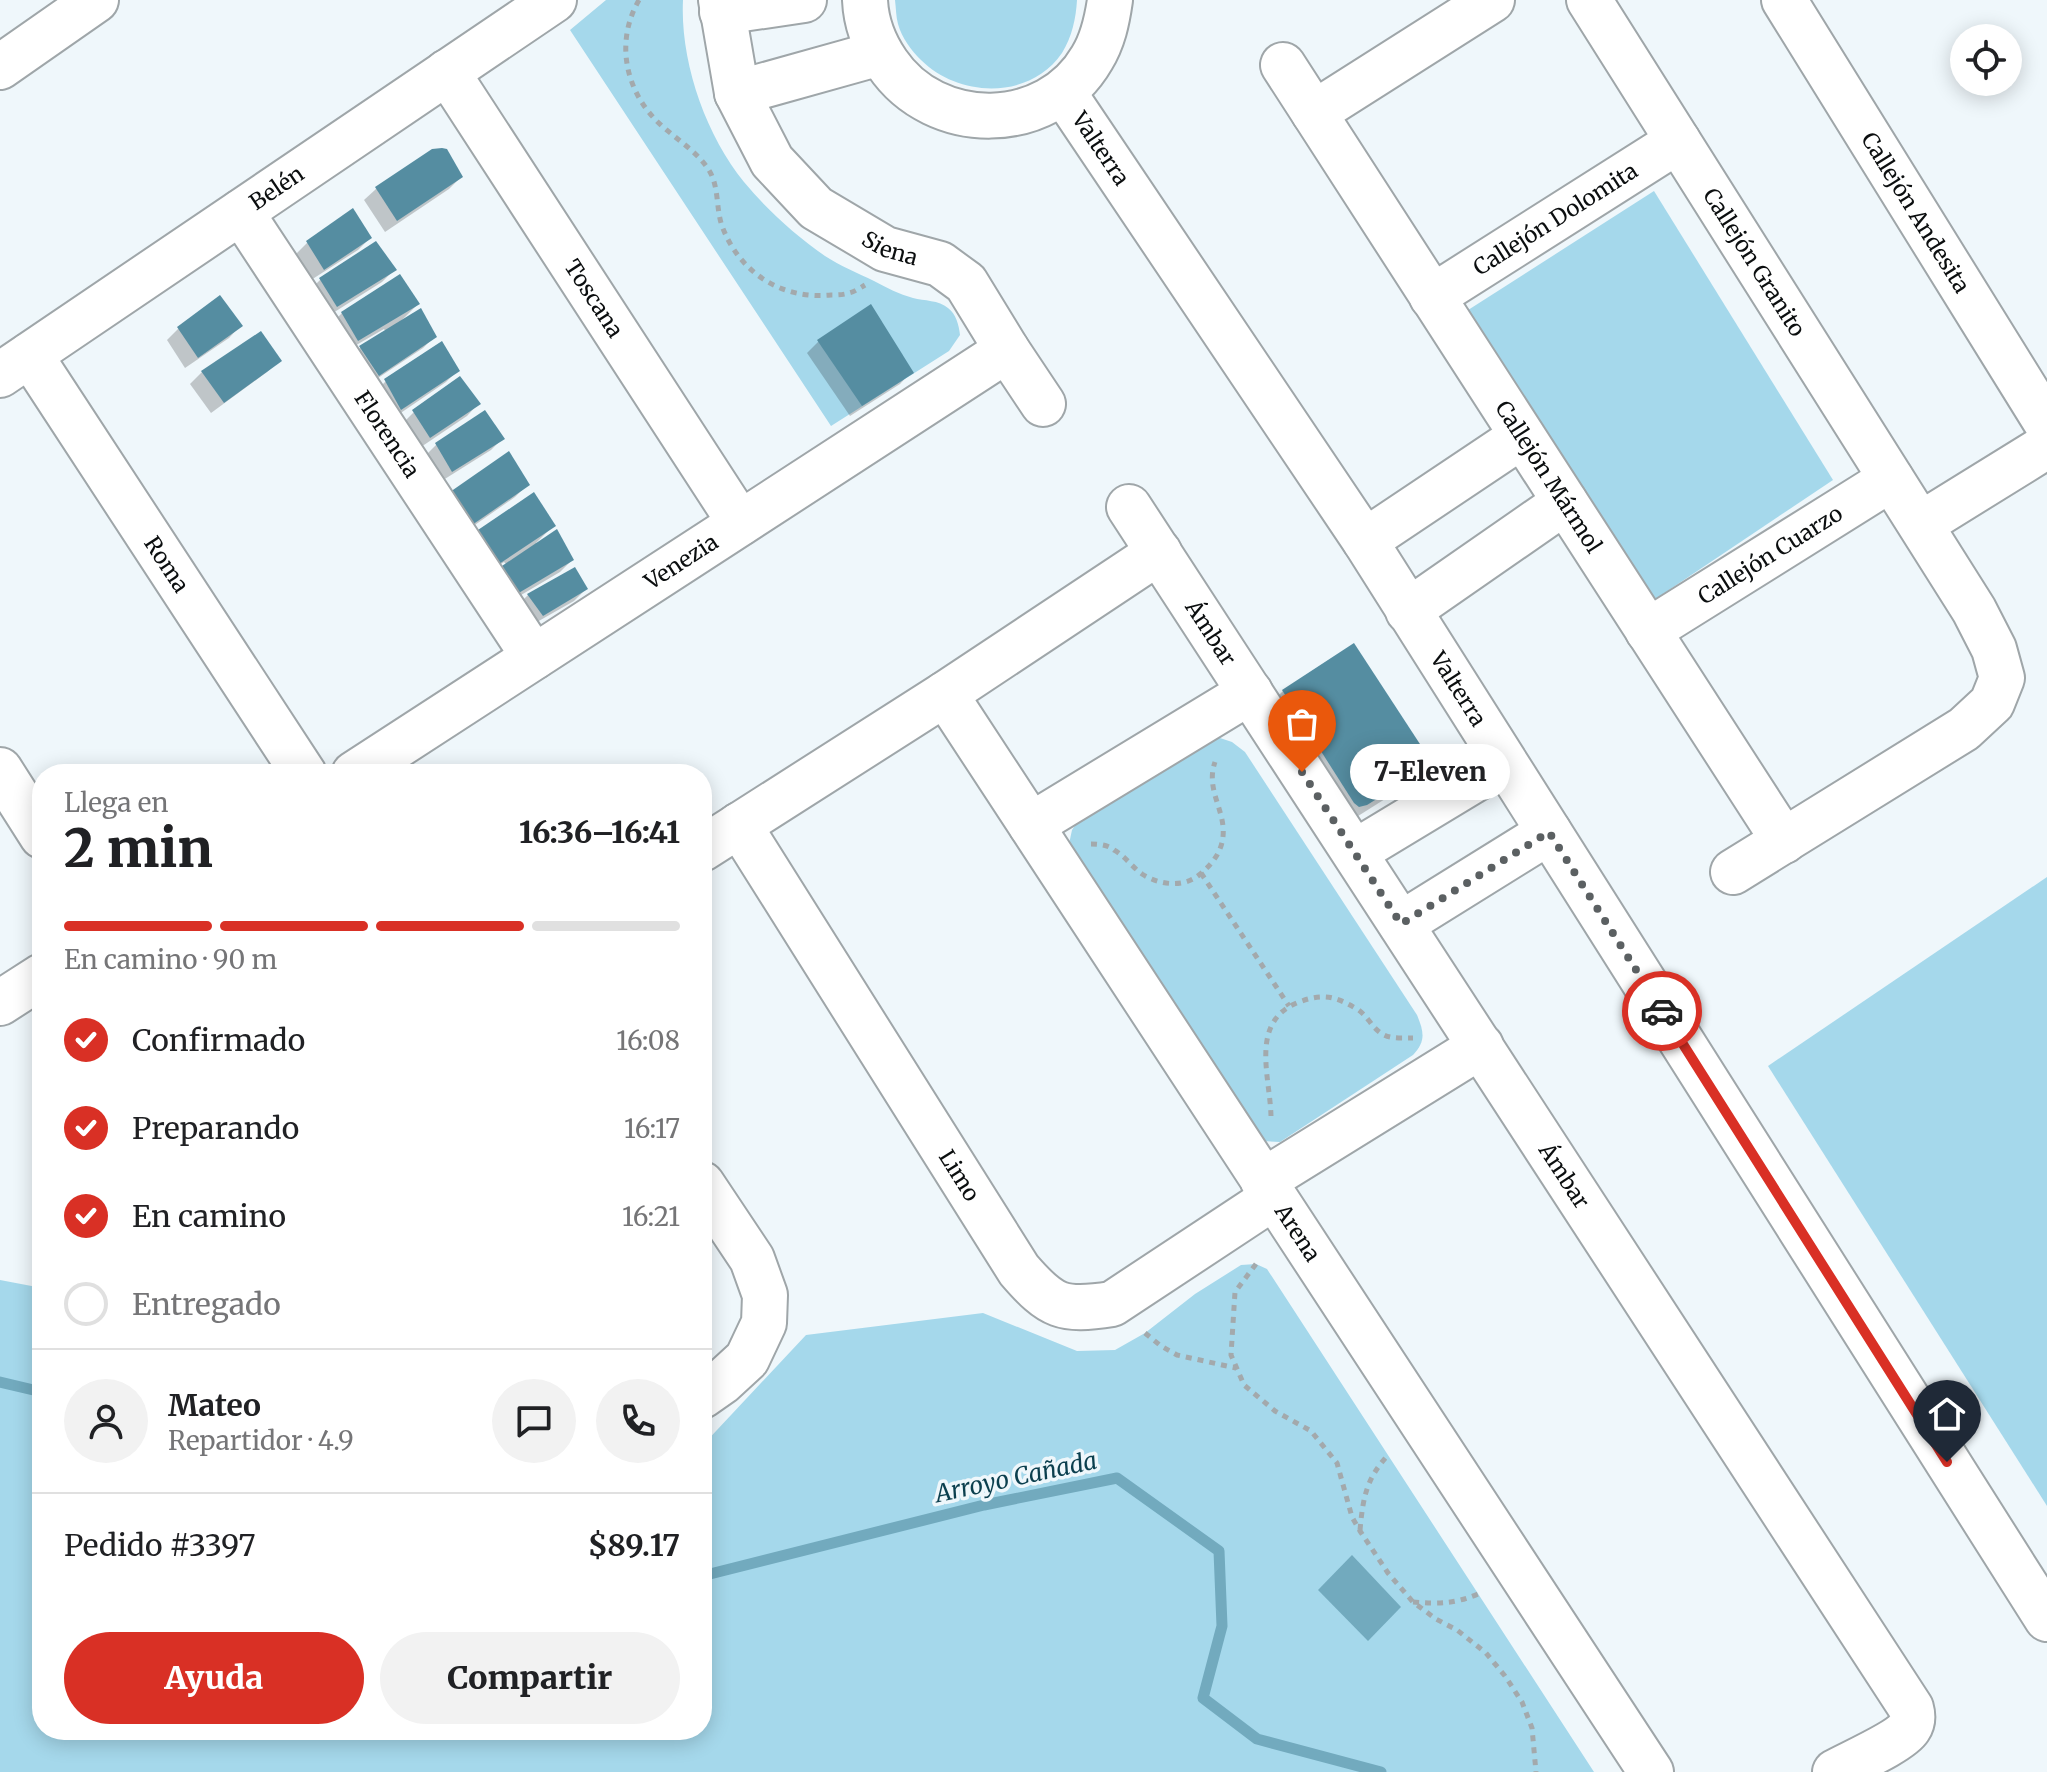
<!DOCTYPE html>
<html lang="es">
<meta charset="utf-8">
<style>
body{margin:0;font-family:Merriweather,serif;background:#f2f2f2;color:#202124;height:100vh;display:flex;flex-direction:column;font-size:30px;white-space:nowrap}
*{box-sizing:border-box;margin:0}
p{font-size:26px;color:#757577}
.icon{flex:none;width:44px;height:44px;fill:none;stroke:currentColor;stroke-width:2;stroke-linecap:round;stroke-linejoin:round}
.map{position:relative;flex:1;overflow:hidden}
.panel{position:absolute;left:32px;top:764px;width:680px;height:976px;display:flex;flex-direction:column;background:#fff;border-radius:32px;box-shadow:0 4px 20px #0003}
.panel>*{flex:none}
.buttons{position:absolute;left:1950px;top:24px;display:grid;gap:16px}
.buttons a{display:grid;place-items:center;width:72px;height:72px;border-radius:50%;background:#fff;box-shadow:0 4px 20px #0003;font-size:40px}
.pin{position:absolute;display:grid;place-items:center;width:68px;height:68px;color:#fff;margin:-82px -34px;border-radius:50% 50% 50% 0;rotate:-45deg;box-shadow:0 0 8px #0007}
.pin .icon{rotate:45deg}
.courier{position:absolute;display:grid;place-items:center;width:80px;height:80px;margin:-40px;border:6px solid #d93025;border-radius:50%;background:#fff;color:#222;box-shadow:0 2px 10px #0007}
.bubble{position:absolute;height:56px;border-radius:28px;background:#fff;box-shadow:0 4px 20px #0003;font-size:26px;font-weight:800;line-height:56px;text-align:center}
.summary em{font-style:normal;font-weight:800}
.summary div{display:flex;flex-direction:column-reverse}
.summary{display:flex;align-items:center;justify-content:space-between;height:136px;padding:0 32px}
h1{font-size:52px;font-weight:800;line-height:60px}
.bar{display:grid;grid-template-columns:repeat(4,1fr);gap:12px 8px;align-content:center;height:96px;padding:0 32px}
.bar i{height:10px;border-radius:6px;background:#e0e0e0}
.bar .current{background:#d93025}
.bar p{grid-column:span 4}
.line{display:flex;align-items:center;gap:20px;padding:0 32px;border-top:2px solid #e0e0e0}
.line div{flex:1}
.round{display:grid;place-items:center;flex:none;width:84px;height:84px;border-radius:42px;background:#f2f2f2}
ol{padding:0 32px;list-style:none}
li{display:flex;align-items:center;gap:24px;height:88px}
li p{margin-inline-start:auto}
li .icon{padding:8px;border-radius:50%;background:#d93025;color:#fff;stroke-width:4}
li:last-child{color:#757577}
li i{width:44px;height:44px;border:4px solid #e0e0e0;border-radius:50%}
.action{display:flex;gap:16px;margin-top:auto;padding:16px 32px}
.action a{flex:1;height:92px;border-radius:48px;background:#d93025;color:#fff;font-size:32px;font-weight:800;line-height:92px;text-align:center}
.action a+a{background:#f2f2f2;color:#202124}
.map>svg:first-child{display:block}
</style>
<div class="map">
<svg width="2047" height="1772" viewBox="0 0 2047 1772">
<rect width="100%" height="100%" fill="#eff7fb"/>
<g fill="#a5d8eb">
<path d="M606,0H683C680,61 705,134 744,182C767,210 795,235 825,256C840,266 858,273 874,281C887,288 899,294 913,298C924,301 939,300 948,308C956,314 959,325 960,335L949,351L831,426L570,30Z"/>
<path d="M895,0H1077C1076,18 1072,37 1062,53C1030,100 959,98 921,60C911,50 902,38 898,24C896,17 896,8 895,0Z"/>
<polygon points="1654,191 1833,480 1651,602 1465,312"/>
<path d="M1217,737L1232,742L1245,752L1417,1015C1424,1032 1426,1041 1413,1055L1280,1142L1260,1141L1069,844L1072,830L1082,815Z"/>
<polygon points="2047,877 2047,1506 1768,1066"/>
<polygon points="1256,1264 1267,1269 1594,1772 0,1772 0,1280 42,1288 42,1730 702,1730 702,1446 806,1335 983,1313 1077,1351 1115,1350 1145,1333 1195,1294 1241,1265"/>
</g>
<polygon fill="#72aabe" points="1352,1555 1401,1607 1368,1641 1318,1590"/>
<g fill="#0003">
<polygon points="433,151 461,177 449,189 385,232 364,200 376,189"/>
<polygon points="353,211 370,238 358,250 311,280 295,255 307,243"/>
<polygon points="394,270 382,282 325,318 309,291 321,279"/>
<polygon points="418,304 400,322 435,336 423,348 366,386 349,359 360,348 386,332 384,329 346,351 330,325 342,313"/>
<polygon points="240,326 229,338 185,368 167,340 179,328"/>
<polygon points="260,334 279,361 267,372 211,413 190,384 202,372"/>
<polygon points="819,341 911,372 900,384 850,416 807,353"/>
<polygon points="457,371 446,382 389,421 374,393 386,381"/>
<polygon points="478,404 467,416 418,449 402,424 414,412"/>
<polygon points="502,439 491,450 440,482 425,456 437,444"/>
<polygon points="508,454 527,485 515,497 459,536"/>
<polygon points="553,526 536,543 572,560 560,572 504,605 506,564 504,562 483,576 464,546"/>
<polygon points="586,589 574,601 530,626 516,607 528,595"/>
<polygon points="1354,646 1431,764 1412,782 1347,823 1265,709 1283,691"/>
</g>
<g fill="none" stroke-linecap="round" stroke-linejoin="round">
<g stroke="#72aabe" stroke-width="11">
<polyline points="0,1382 42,1392"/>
<polyline points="702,1576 984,1505 1117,1478 1219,1551 1222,1626 1203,1698 1257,1739 1381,1772"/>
</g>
</g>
<g fill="#558da1">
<polygon points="442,148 447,149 463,177 397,221 375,187 432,149"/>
<polygon points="353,208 372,238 324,270 306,241"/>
<polygon points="376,241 397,270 337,307 319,278"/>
<polygon points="400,274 420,304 358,341 341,312"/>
<polygon points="220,295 243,326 198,358 177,327"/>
<polygon points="871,304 914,373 862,406 817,340"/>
<polygon points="421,308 437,337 379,376 359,346"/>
<polygon points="261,331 282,361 224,403 201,371"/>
<polygon points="442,341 460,371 401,410 384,379"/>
<polygon points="460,376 481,404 430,438 412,410"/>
<polygon points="485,410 505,439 452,472 435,443"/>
<polygon points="509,451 530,485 472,525 450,492"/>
<polygon points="534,492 556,526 496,566 475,532"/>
<polygon points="557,529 574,560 517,594 499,568"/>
<polygon points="575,567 588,589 543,616 527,594"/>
<polygon points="1354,643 1433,764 1367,805 1359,807 1354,803 1282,690"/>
</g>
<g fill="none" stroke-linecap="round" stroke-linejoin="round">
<defs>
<g id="minor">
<path id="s1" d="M721,0L737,93L772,161L816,208L885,249L940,264L966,283L1007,350L1043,404"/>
<path d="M865,0C866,23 874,44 887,63C935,134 1048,134 1092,58C1103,40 1107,21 1110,0"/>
<path id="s2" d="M1589,0L1974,610L1994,649L2002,678L1992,703L1964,729L1733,872"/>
<path id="s3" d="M1784,0L2047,424"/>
<polyline points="722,12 804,0"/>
<path id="s4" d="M1283,65L1784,841"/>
<polyline points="0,67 96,0"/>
<path id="s5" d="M447,72L740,523"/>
<path id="s6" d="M1063,92L1365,541L2047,1619"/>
<polyline points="737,93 880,53"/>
<polyline points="1314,113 1492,0"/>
<path id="s7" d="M241,212L534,657"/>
<path id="s8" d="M1432,297L1678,141"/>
<path id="s9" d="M30,355L304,774"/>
<path id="s10" d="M0,375L554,0"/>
<path id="s11" d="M1129,507L1911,1708C1913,1715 1913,1722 1909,1728C1900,1742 1851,1763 1835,1772"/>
<polyline points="1921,524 2047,446"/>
<polyline points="1365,541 1522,436"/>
<polyline points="1408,611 1565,502"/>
<path id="s12" d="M1648,631L1891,479"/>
<path id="s13" d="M945,694L1651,1772"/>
<polyline points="0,770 42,836"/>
<path id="s14" d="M354,774L1007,350"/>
<path id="s15" d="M739,825L1019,1270C1051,1307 1062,1312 1112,1304L1274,1197"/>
<polyline points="1031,825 1250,692"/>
<polyline points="702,849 945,694 1159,552"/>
<polyline points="1355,852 1504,762"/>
<polyline points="1401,924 1549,832"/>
<polyline points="0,1003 42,976"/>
<polyline points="1263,1181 1481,1046"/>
<polyline points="702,1184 752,1259 765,1295 764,1323 747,1359 722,1382 702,1396"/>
</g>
</defs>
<use href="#minor" stroke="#9fa6a9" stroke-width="48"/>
<g stroke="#a3a9ac" stroke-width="5" stroke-dasharray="6 6" stroke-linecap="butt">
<path d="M639,0C614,43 626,94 662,126C679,141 699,153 710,172C719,188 716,209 722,226C739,272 781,300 831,295C836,295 843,295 849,293C854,292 860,288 865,285"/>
<path d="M1091,844C1099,844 1108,845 1114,850C1125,856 1132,867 1142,874C1159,885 1183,888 1199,875C1209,867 1217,858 1221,846C1231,815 1204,793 1215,762"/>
<polyline points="1201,873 1289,1006"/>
<path d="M1271,1116C1270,1076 1249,1021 1299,1002C1323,993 1335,996 1357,1009C1363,1013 1366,1017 1370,1022C1383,1040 1393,1038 1413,1038"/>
<polyline points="1256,1264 1235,1292 1231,1355 1244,1385 1275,1411 1311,1431 1337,1463 1352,1517 1360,1531 1388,1573 1413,1602 1436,1619 1457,1630 1486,1653 1505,1676 1522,1702 1532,1728 1536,1772"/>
<polyline points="1145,1333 1161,1346 1177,1355 1236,1368"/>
<path d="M1360,1530C1363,1498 1366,1479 1388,1455"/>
<path d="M1413,1602C1439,1604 1454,1604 1478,1594"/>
</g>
<use href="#minor" stroke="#fff" stroke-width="44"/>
</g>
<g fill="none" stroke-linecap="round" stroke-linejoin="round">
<polyline stroke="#5b6062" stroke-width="8" stroke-dasharray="0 14.4" points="1302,772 1401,924 1549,832 1662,1011"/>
<polyline stroke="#d93025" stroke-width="10" points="1662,1011 1947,1462"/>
</g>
<g text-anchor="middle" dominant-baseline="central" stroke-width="7" stroke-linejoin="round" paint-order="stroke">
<g font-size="22" fill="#0b0e0f" stroke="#eff7fb">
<text stroke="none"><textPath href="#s6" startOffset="68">Valterra</textPath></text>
<text stroke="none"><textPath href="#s10" startOffset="334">Belén</textPath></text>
<text stroke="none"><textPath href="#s3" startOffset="250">Callejón Andesita</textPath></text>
<text stroke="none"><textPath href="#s8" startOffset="146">Callejón Dolomita</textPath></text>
<text stroke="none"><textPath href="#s1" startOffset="320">Siena</textPath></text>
<text stroke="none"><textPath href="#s2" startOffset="310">Callejón Granito</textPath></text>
<text stroke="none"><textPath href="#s5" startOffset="270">Toscana</textPath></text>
<text stroke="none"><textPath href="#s7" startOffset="266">Florencia</textPath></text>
<text stroke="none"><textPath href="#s4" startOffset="490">Callejón Mármol</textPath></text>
<text stroke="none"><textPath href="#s12" startOffset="144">Callejón Cuarzo</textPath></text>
<text stroke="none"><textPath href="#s14" startOffset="390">Venezia</textPath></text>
<text stroke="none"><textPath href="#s9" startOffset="250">Roma</textPath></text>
<text stroke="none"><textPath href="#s11" startOffset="150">Ámbar</textPath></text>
<text stroke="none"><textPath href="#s6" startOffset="716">Valterra</textPath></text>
<text stroke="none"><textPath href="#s15" startOffset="414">Limo</textPath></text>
<text stroke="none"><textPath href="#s11" startOffset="798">Ámbar</textPath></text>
<text stroke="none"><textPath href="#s13" startOffset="644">Arena</textPath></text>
</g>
<g font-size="24" font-style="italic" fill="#0b3f4e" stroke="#eff7fb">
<text transform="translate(1016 1477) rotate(-12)">Arroyo Cañada</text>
</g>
</g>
</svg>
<div class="buttons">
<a><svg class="icon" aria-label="locate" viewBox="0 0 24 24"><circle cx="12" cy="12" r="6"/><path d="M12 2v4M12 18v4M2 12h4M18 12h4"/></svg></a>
</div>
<div class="pin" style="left:1302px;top:772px;background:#ea580c"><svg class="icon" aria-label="bag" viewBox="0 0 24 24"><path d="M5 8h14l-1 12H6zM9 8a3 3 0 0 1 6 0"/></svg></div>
<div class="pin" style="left:1947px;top:1462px;background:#1f2937"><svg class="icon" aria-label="home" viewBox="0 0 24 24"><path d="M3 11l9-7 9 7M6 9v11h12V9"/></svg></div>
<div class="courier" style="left:1662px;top:1011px"><svg class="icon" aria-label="car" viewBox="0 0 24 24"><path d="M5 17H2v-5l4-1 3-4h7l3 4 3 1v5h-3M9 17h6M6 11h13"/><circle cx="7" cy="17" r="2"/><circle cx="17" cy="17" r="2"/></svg></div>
<div class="bubble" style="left:1350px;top:744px;width:160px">7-Eleven</div>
<section class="panel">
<div class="summary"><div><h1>2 min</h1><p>Llega en</p></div><em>16:36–16:41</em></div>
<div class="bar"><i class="current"></i><i class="current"></i><i class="current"></i><i></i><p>En camino · 90 m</p></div>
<ol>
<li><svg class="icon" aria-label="check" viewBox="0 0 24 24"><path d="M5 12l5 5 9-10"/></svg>Confirmado<p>16:08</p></li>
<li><svg class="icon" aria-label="check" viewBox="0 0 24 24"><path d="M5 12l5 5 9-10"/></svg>Preparando<p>16:17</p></li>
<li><svg class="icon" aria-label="check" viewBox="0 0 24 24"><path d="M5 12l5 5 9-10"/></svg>En camino<p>16:21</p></li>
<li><i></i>Entregado</li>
</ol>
<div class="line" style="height:144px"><a class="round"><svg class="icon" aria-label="person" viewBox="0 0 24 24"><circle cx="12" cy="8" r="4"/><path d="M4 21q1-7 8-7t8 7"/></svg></a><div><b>Mateo</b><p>Repartidor · 4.9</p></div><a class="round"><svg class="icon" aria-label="chat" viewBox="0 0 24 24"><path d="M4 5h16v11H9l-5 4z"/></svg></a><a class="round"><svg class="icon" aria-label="phone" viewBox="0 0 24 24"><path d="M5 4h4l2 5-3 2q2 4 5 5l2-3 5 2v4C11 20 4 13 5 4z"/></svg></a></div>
<div class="line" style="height:104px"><div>Pedido #3397</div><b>$89.17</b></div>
<div class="action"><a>Ayuda</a><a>Compartir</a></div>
</section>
</div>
